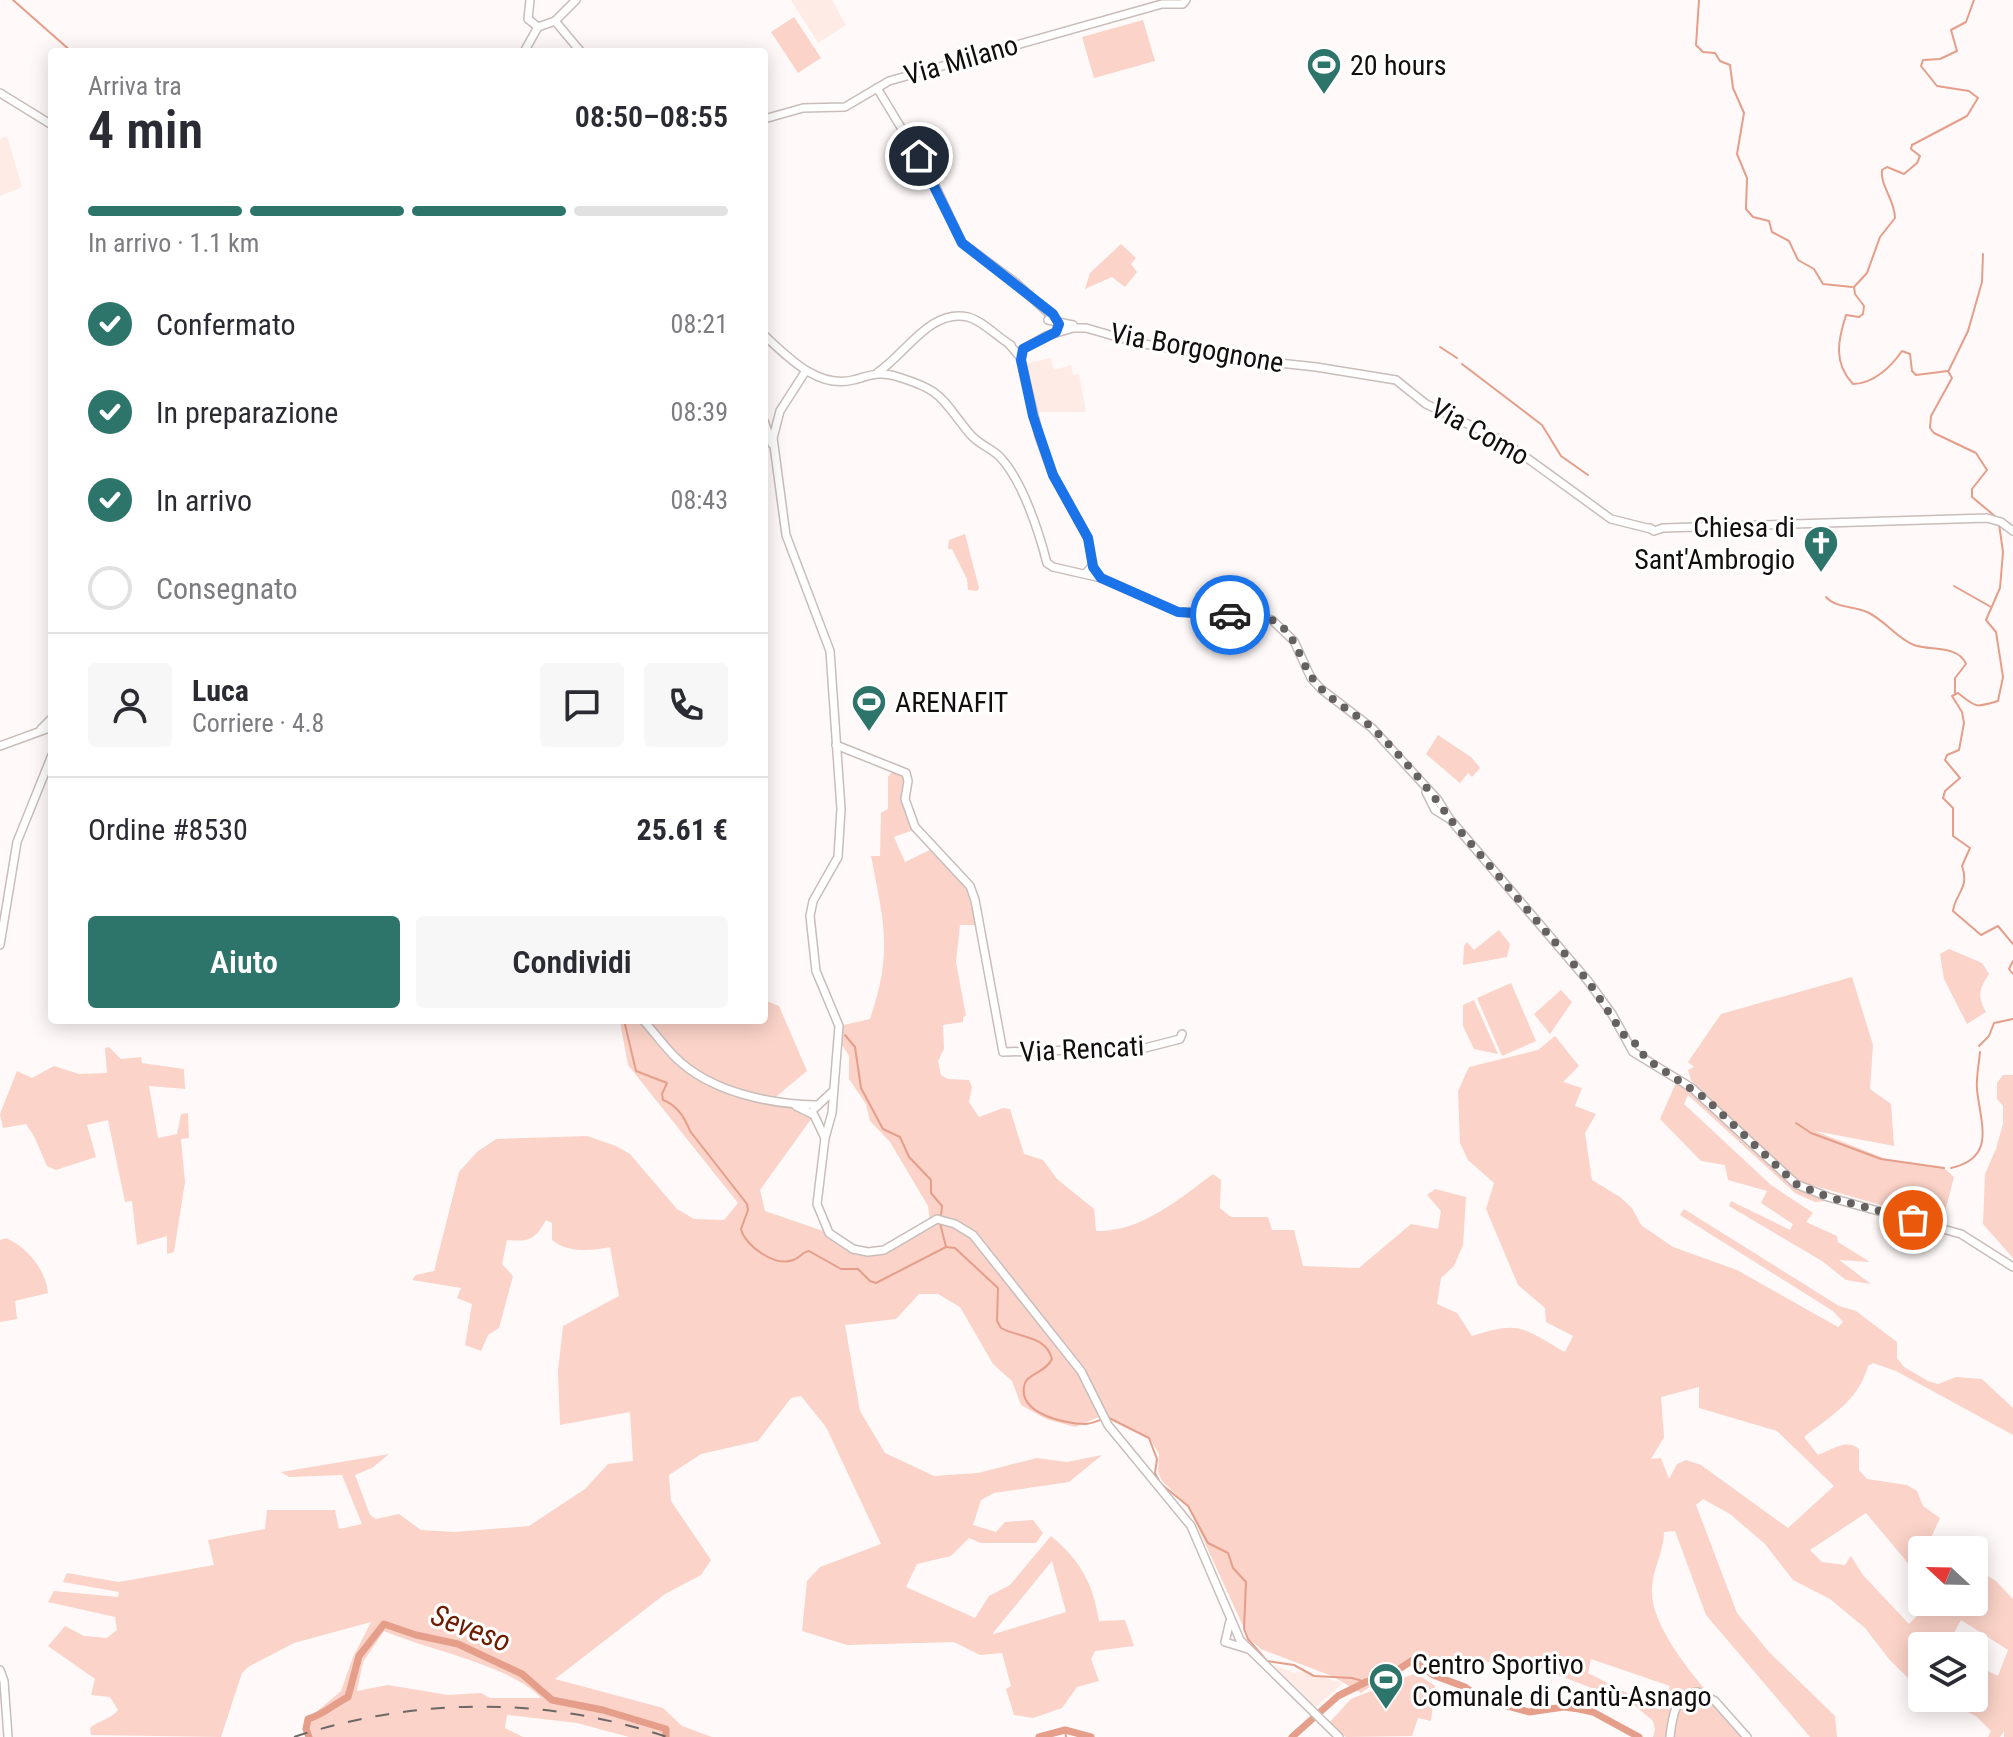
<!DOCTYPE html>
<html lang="it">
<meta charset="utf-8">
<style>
body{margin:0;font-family:"Roboto Condensed",sans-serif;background:#f7f7f7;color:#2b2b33;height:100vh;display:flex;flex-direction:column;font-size:30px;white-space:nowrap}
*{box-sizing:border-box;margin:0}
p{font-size:26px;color:#7c7c81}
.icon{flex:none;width:44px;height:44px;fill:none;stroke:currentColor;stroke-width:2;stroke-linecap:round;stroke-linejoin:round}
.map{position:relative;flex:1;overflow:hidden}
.panel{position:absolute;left:48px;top:48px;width:720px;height:976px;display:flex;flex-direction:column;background:#fff;border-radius:8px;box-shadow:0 4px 20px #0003}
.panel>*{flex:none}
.needle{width:52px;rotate:292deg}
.tools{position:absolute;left:1908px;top:1536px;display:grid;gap:16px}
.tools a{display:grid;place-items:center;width:80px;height:80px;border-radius:8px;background:#fff;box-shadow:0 4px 20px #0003;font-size:40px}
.pin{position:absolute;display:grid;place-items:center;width:68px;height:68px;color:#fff;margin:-34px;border:4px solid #fff;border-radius:50%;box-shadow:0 2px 8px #0007}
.courier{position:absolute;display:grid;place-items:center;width:80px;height:80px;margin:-40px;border:6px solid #1a73e8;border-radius:50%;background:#fff;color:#222;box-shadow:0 2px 10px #0007}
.overview em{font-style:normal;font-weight:600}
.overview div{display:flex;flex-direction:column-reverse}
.overview{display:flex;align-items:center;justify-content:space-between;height:136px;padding:0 40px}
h1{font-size:52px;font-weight:600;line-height:60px}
.bar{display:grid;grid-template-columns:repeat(4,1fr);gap:12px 8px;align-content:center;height:96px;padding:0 40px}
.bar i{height:10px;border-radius:6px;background:#e1e1e2}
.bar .on{background:#2d746b}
.bar p{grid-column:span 4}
.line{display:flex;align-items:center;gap:20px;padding:0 40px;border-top:2px solid #e1e1e2}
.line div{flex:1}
.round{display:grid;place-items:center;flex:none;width:84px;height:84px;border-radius:8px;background:#f7f7f7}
ol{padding:0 40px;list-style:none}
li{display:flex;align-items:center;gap:24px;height:88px}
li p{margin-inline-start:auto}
li .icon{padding:8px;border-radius:50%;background:#2d746b;color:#fff;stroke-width:4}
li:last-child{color:#7c7c81}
li i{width:44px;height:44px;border:4px solid #e1e1e2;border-radius:50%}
.primary-button{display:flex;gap:16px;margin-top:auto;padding:16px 40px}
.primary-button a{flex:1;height:92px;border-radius:8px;background:#2d746b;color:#fff;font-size:32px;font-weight:600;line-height:92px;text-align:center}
.primary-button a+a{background:#f7f7f7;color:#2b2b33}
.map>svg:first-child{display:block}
</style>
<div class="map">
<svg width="2013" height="1737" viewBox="0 0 2013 1737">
<rect width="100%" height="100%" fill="#fffaf9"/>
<g fill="#ffebe5">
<polygon points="791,0 832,0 846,25 818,43"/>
<polygon points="7,136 22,187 0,196 0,139"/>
<polygon points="1051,358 1054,370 1071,365 1073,375 1079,374 1086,412 1035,412 1024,364"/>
<polygon points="1273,1665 1295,1673 1302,1671 1343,1683 1316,1707"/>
</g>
<g fill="#fbd3c8" fill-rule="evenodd">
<polygon points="794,17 821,58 798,73 771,32"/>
<polygon points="1143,20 1155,61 1094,78 1082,37"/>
<polygon points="1121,244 1136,258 1131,264 1137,272 1125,287 1112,277 1085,289 1090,273"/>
<polygon points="965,534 979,588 977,591 968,590 967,579 952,549 948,549 949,540"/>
<polygon points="1438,735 1471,757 1480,768 1472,777 1468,773 1460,783 1426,754"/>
<path d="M894,769L905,774L903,791L913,830L894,837L905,862L932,849L966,888L977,925H960L956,962L966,1016L963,1017V1022L943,1025L944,1049L938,1061L941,1075L948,1079L969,1080L972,1087L969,1102L979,1117L1003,1108L1010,1109L1024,1154L1043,1160L1057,1179L1094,1209L1096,1231C1141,1232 1178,1200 1213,1174L1221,1180L1220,1208L1231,1217H1268L1272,1230H1294L1303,1266L1359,1268L1411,1224L1438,1229L1441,1211L1427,1195L1435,1189L1466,1197L1463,1245L1454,1266L1441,1278L1437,1304L1457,1313L1472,1336C1520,1320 1523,1328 1565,1352L1573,1336L1546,1322L1545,1308L1518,1285L1486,1209L1494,1183L1468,1160L1460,1143L1458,1091L1469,1067L1538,1050L1555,1036L1579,1066L1563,1082L1582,1088L1575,1106L1596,1114L1585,1133L1592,1180L1620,1197L1632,1208L1641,1225L1673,1247L1737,1270L1838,1327L1843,1322L1833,1311L1680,1215L1684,1209L1839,1306L1856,1311L1897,1342V1358L1904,1367L1928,1381L1938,1384L1956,1377L1982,1379L2013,1408V1435L1896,1371L1873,1363L1868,1366C1858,1401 1832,1415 1804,1437L1818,1455C1831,1450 1847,1438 1859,1449V1470L1867,1479L1907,1485L1917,1491L1923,1506L1940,1518L1930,1540L1946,1550H1922V1580L1866,1513L1810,1550L1822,1562L1845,1565L1851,1556L1863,1575L1909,1624L1931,1602H1974V1567L1996,1581L2013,1599V1737H2004V1731L2000,1737H1988L1991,1731L1976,1716L1938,1698H1974V1664L1998,1676L2008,1650L1961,1620L1947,1646H1922V1691L1919,1689L1889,1659L1865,1628L1830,1599L1793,1580L1765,1544L1730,1514L1703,1499L1696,1505L1737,1613L1769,1652L1835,1716L1837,1737H1810L1706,1615L1675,1531L1664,1532C1664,1553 1651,1571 1652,1593C1653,1638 1718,1704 1747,1737H1653L1655,1729L1653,1721L1633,1704L1540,1668L1519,1664L1415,1657L1361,1693L1332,1676L1261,1649L1249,1639L1188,1506L1162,1481L1158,1472L1159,1454L1149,1437L1104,1415L1075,1427L1046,1419L1021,1405L1012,1381L993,1364L960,1307L938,1294H919L896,1319L845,1325L860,1411L885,1453L934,1476L978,1473L1037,1458L1067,1462L1102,1455L1069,1482L994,1493L981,1500L973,1525L996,1532L1005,1522L1033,1520L1043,1533L1036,1543H981L969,1538L951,1556L917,1564L906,1587L975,1618L989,1596L1010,1585L1051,1536C1080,1560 1093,1583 1099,1621L1125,1620L1134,1646L1095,1651L1091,1659L1099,1681L1077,1687L1062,1708L1033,1718L1014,1715L1006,1689L1011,1686L1002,1653L980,1655L954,1642L847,1645L802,1631L807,1581L820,1567L881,1544L826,1427L801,1396L791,1398L758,1441L701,1454L669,1475L671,1501L711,1560L701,1575L665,1594L555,1679L663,1708L682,1726L712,1737H629L577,1723L507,1715L505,1728L523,1737H309L306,1729L308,1719L341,1691L353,1657L371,1622L294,1643L248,1667L242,1673L221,1737L91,1735L90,1728C99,1720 110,1720 118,1710L110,1697L91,1695L95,1679L48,1646L65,1626L84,1636L107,1638L117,1630L115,1617L48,1602L54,1591L118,1597L119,1592L63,1582L67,1573L119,1582L214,1565L208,1540L265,1529L267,1510H335L339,1529L362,1524L342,1475L289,1477L281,1472L389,1454L372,1468L355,1475L370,1515L376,1519L399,1514L421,1530L454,1532L529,1526L585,1489L608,1464L633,1461L630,1412L560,1425L558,1371L563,1326L619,1296L610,1247C591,1251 567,1253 552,1240V1223L546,1220C535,1240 529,1242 507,1240L502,1264L513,1276L499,1328L488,1335L481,1351L465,1345L472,1304L457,1298L461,1288L412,1280L416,1275L434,1271L459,1172L477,1152L496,1139L587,1136L616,1146L630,1154L677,1209L694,1219L724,1220L738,1203L628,1065L620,1022L616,1020H764V1000L779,1006L807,1071L772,1100L814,1115L760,1190L765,1211L829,1233L853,1249L884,1250L930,1221L928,1206L890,1142L870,1121L866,1104L849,1079V1056L839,1040V1026L870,1019C893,951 884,924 871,856H880L881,813L888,809V777ZM1699,1387V1408L1777,1431L1834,1486L1788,1528L1701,1465L1686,1460L1677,1464L1669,1479L1661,1458L1651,1459L1664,1437L1661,1397ZM1052,1561L1066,1612L994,1634L993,1633ZM384,1631C425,1649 513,1666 541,1698H490L481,1693L448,1695L388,1685L357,1691L363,1662ZM1591,1659L1670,1686L1660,1710L1588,1673Z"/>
<polygon points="1499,930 1510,944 1507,957 1463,965 1464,946 1467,942 1474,950"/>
<path d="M1949,949L1982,963L1989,974C1979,989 1977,996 1986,1012L1967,1024L1944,979L1940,954Z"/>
<polygon points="1852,977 1873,1045 1870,1089 1891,1104 1894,1146 1815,1131 1891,1161 1944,1168 1954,1177 1942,1223 1798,1181 1691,1080 1688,1070 1694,1067 1688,1062 1721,1014"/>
<polygon points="1511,983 1536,1041 1502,1056 1477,998"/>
<polygon points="1561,990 1572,1002 1550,1034 1534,1014"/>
<polygon points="1474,1000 1498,1054 1474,1049 1463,1026 1463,1005"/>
<polygon points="109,1047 121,1059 141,1057 142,1063 184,1069 185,1089 149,1086 158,1138 177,1134 181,1114 188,1113 189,1138 181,1139 185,1182 174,1252 167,1254 167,1236 137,1245 132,1201 125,1202 108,1120 87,1125 96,1157 56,1170 47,1166 34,1136 26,1124 3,1128 0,1114 17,1071 32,1078 54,1066 79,1074 107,1073 105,1048"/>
<polygon points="2003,1075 2013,1075 2013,1258 1983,1224 1985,1174 1996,1149 2003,1124 2003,1106 1997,1099 1997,1083"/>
<polygon points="1678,1078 1796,1184 1828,1197 1826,1201 1815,1202 1795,1193 1688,1095 1684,1104 1771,1185 1813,1213 1806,1222 1837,1236 1838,1242 1870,1262 1839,1260 1871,1284 1846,1280 1822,1261 1729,1206 1731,1201 1790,1230 1793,1224 1761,1203 1767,1191 1728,1180 1725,1165 1701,1161 1660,1119"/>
<path d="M6,1238C27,1247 46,1270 48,1293L15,1301L17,1319L0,1322V1240Z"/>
<polygon points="1416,1673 1435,1686 1431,1721 1418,1718 1412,1736 1346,1737 1329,1723 1351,1699"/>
</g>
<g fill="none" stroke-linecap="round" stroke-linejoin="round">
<g stroke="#e59e8a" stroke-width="2">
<polyline points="13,0 72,52"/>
<polyline points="1699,0 1696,45 1703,52 1715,53 1720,61 1730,65 1733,88 1744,113 1737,154 1747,178 1746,209 1753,217 1769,221 1772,232 1789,241 1798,260 1814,269 1823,284 1852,287"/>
<path d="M1974,0L1966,22L1951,30L1957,51L1940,59L1923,60L1921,66L1937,86L1969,91L1978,98L1967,116L1912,145L1911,149L1920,156L1917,163L1904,174L1887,167L1882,170C1880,186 1895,200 1895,218L1880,237L1867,273L1854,287L1855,294L1864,306L1863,314L1859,317L1846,315C1838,340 1833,363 1853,384C1873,384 1891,367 1902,351L1910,354L1912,371L1916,375L1948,371L1952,378L1931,416L1930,428L1934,433L1976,453L1987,470L1972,489V497L1996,517"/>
<polyline points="1440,347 1457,358"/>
<polyline points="1462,364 1542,425 1561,456 1588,475"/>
<polyline points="1949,370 1968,331 1982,282 1983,254"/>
<path d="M1999,524L2003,552L2000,588L1986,620L1996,632L2003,677L1998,701C1975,708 1977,708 1958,693L1952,696L1962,712L1964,723L1959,750L1947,755L1945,760L1960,778L1945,791L1943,798L1953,808V836L1970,848L1962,866C1970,888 1955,894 1953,911L1981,935L1998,926L2013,944"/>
<polyline points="1954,586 1991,607"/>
<path d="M1826,597C1836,608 1854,606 1867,612C1885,620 1897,639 1914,645C1931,651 1958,645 1966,664L1955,678V693"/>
<polyline points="2013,961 2009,969 2013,974"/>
<path d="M624,1020L636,1071L667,1083L662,1094L663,1100C677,1105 685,1118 690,1131L747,1204L748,1210L741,1229C745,1246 775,1267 793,1260C800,1258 802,1252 809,1251L841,1269H858L870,1281L876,1283L946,1247L955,1248L998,1288L997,1321L1001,1328C1019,1338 1046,1335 1052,1359C1046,1372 1028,1374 1025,1383C1015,1413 1065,1424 1085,1424C1091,1424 1097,1421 1103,1419"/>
<polyline points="845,1035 855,1047 861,1088 883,1129 900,1137 909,1157 931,1180 931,1193 942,1206 941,1216"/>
<polyline points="1979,1046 1989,1036 1994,1023 2013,1019"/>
<polyline points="1796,1123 1811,1133 1881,1159 1944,1168"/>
<path d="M1951,1168C1996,1158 1981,1125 1977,1090C1976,1077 1979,1064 1980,1052"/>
<polyline points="940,1223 946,1247"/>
<polyline points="1109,1418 1149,1438 1157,1459 1155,1473 1160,1483 1188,1506 1208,1543 1228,1553 1233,1568 1246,1582 1244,1629 1248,1639 1267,1661 1294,1665 1314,1676 1352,1678 1366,1682"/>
<polyline points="1065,1730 1066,1737"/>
</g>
<g stroke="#e59e8a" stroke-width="7">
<path d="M309,1737L306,1729L308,1719C323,1715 334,1704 348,1697L359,1656L384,1624L416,1635L458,1644L522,1674L552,1700L603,1710L666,1729V1737"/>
<polyline points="1039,1737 1065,1730 1091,1737"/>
<polyline points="1292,1737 1338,1696 1366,1682 1393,1673 1413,1660 1433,1675 1465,1687 1482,1699 1529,1712 1564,1707 1579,1709 1593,1712 1639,1737"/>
</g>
<defs>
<g id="secondary">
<polyline points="530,0 528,19 538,27"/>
<polyline points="555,21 581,52"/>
<polyline points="538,27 555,21 576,0"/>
<polyline points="524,52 538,27"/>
<polyline points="877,88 931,177 962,243 1015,282 1056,320"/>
<polyline points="0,93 52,125"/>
<polyline points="764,119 803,108 845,107 889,81 1162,4 1183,4 1186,0"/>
<polyline points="1048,320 1073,325"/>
<path d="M764,335C787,356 817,389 853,380C869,376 878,371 895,376C945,391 940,398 970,434C978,444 991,448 999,456C1022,479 1039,532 1047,563L1053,567L1101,578L1178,612L1253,615L1272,620L1294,641L1311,678L1321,689L1372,728L1438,800L1449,818L1588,981L1612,1014L1633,1052L1692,1088L1796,1184L1828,1197L1961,1234L2013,1267"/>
<polyline points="1009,344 1020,357 1039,436 1053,475 1088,538 1093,565 1086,573"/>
<polyline points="1020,357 1023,349 1046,336 1073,328 1086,328 1138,343 1224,357 1316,367 1396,380 1426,404 1505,442 1611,519 1651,529"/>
<polyline points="805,372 780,411 773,438 786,535 830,651 841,809 838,857 813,901 810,916 816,971 839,1026 832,1113 825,1138 817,1204 829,1233 853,1249 868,1252 884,1250 937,1219 955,1224 973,1235 1081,1371 1108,1425 1191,1526 1240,1640 1339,1737"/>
<path d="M878,372C905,355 930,308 968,317C983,321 997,337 1011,345"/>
<polyline points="764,421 772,444"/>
<polyline points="1650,528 1654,531 1663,528 1987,518 2001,522 2013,531"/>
<polyline points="41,729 52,718"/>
<polyline points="836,745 906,773 908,781 905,799 915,827 970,886 975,900 1003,1052 1145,1048 1180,1039 1182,1034"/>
<polyline points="0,746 52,727"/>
<polyline points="1426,792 1435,810 1448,818"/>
<polyline points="0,945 17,842 52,755"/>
<path d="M643,1020C654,1032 664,1046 676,1058C711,1092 769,1104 816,1105"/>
<polyline points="796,1106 814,1115 824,1136"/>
<polyline points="814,1109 833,1091"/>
<polyline points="1230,1621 1225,1642 1248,1649"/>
<polyline points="0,1670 4,1681 8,1737"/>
<path d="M1670,1737C1672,1718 1675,1693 1698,1692L1715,1701L1747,1737"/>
</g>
</defs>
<use href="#secondary" stroke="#c8bdba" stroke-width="10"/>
<use href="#secondary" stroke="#fff" stroke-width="7"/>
<path stroke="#6c6867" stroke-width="2" stroke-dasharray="14 14" stroke-linecap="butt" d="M294,1737C416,1697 545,1696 667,1737"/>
</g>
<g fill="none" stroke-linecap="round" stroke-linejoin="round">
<path stroke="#646160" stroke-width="8" stroke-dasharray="0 14.4" d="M1230,615C1244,615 1259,614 1272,620C1298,633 1299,664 1317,684C1331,701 1353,712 1370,726C1391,744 1434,794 1449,818L1588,981L1626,1038L1639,1046L1645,1058L1705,1098L1796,1184L1828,1197L1913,1220"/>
<polyline stroke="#1a73e8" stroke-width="10" points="919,156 962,243 1053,314 1059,324 1056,332 1023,349 1021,360 1033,416 1053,475 1088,538 1093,567 1101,578 1178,612 1230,615"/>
</g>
<defs>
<symbol id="stadium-pin" viewBox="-11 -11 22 30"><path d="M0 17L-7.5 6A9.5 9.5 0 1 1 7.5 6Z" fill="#2d746b" stroke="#fff"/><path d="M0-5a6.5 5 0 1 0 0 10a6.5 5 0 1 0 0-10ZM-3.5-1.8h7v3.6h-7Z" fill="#fff"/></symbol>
<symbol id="church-pin" viewBox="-11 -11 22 30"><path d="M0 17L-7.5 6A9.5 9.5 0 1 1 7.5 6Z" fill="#2d746b" stroke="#fff"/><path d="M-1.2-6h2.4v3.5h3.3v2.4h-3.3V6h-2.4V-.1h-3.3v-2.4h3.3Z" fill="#fff"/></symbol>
</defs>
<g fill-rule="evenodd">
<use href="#stadium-pin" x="1304" y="45" width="40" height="54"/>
<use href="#church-pin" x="1801" y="523" width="40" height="54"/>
<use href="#stadium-pin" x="849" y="682" width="40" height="54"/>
<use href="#stadium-pin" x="1366" y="1660" width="40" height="54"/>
</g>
<g text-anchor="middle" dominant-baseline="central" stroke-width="6" stroke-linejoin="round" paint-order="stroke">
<g font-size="28" fill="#110e0d" stroke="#fff">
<text transform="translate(961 60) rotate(-16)">Via Milano</text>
<text transform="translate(1197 348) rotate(10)">Via Borgognone</text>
<text transform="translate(1480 432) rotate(29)">Via Como</text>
<text transform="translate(1082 1049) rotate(-3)">Via Rencati</text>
</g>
<g font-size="28" fill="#110e0d" stroke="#fff" text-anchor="start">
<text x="1350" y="65">20 hours</text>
<text x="1795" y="527" text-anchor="end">Chiesa di<tspan x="1795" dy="32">Sant'Ambrogio</tspan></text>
<text x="895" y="702">ARENAFIT</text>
<text x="1412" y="1664">Centro Sportivo<tspan x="1412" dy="32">Comunale di Cantù-Asnago</tspan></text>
</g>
<g font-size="30" font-style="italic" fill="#6d1b01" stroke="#fff">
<text transform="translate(471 1628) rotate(21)">Seveso</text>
</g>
</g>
</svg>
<div class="tools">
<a><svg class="needle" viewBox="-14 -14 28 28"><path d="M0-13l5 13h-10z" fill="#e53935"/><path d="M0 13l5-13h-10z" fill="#7c7c81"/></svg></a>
<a><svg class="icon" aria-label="layers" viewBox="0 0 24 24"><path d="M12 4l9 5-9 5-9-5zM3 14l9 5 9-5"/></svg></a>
</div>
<div class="pin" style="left:1913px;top:1220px;background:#ea580c"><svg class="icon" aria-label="bag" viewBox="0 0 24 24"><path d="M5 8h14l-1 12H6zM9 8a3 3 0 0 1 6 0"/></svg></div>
<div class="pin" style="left:919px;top:156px;background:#1f2937"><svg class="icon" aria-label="home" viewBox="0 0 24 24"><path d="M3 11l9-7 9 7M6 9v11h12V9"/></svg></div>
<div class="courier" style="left:1230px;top:615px"><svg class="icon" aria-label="car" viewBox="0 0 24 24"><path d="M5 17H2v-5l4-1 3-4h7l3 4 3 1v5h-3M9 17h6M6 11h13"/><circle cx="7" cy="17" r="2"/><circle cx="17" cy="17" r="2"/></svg></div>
<section class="panel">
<div class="overview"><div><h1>4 min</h1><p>Arriva tra</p></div><em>08:50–08:55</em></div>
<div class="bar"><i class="on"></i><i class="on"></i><i class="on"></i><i></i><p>In arrivo · 1.1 km</p></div>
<ol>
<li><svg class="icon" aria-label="check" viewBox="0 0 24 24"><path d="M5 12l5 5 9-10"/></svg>Confermato<p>08:21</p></li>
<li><svg class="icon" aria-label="check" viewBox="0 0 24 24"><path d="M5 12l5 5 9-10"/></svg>In preparazione<p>08:39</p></li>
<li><svg class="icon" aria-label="check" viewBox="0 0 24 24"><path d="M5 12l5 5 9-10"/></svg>In arrivo<p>08:43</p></li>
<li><i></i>Consegnato</li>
</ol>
<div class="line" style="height:144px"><a class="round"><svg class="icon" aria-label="person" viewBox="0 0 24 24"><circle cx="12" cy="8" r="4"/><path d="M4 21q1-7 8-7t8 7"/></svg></a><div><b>Luca</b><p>Corriere · 4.8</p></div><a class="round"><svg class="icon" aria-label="chat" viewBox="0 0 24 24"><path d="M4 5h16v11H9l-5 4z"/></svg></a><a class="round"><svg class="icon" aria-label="phone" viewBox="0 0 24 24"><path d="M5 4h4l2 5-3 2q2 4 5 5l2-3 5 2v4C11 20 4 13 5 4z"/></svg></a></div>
<div class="line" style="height:104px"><div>Ordine #8530</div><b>25.61 €</b></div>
<div class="primary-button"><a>Aiuto</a><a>Condividi</a></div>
</section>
</div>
